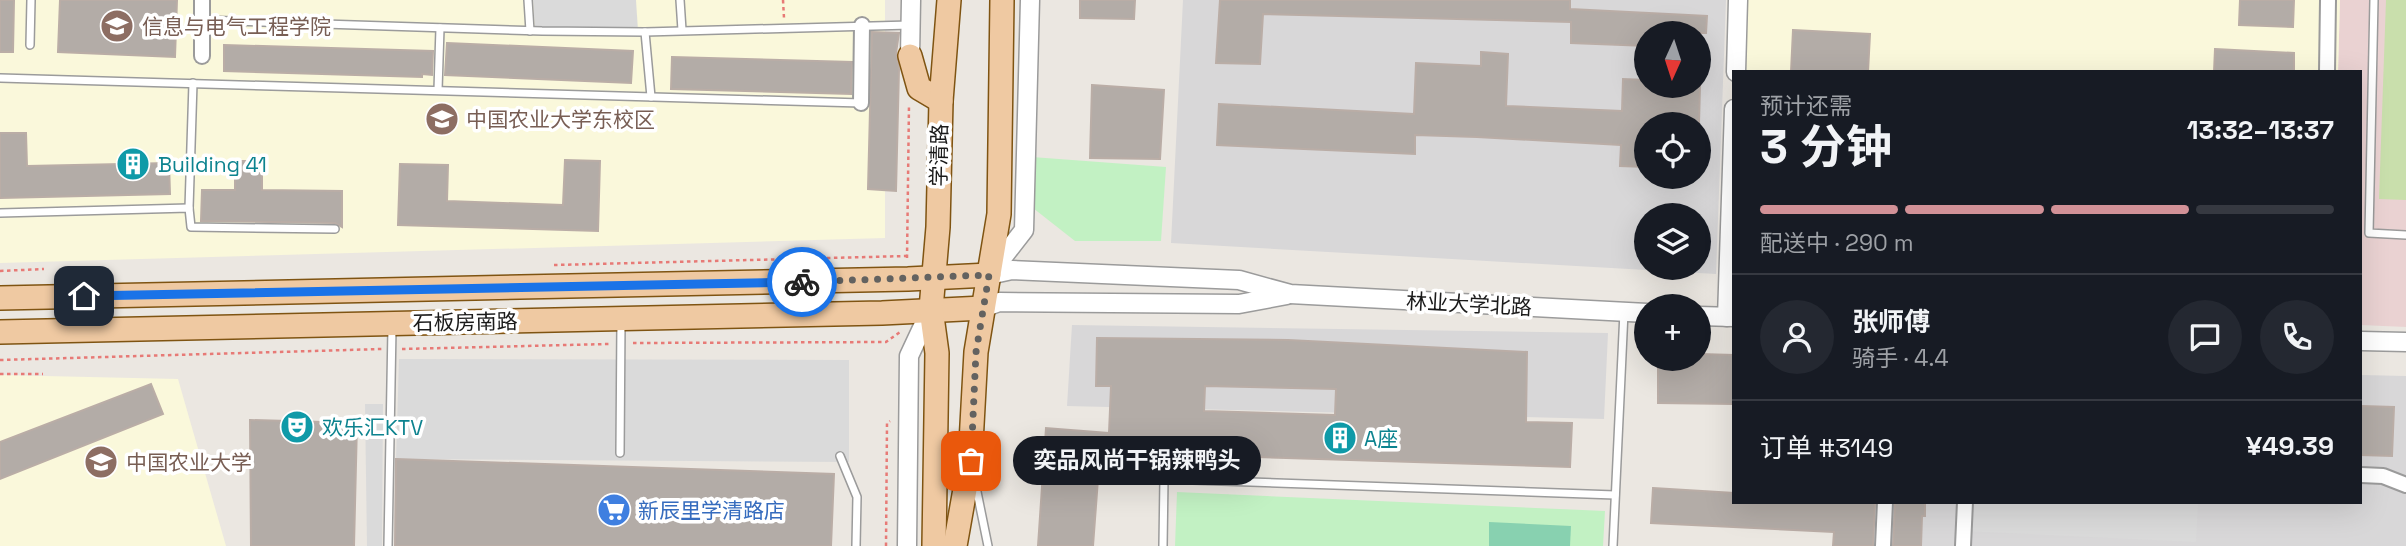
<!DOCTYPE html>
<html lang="zh">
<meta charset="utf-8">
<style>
body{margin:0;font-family:"Space Grotesk","Noto Sans SC",sans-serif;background:#242831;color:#f1f3f6;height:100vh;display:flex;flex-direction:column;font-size:26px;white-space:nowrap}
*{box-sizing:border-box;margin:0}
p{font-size:23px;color:#9ea1a6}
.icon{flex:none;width:38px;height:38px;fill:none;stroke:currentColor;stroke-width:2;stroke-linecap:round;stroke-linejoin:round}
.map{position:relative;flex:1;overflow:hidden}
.drawer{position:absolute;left:1732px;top:70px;width:630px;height:434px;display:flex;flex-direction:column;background:#171b24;border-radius:0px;box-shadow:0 7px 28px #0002}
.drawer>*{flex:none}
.needle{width:46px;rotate:183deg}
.tools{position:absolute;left:1634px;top:21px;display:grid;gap:14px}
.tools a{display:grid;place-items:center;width:77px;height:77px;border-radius:50%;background:#171b24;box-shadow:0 7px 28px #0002;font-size:35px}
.pin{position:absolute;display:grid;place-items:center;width:60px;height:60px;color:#fff;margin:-30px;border-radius:14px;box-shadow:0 4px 10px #0006}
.courier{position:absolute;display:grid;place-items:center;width:70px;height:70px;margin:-35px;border:5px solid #1a73e8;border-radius:50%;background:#fff;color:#222;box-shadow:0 2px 9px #0007}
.bubble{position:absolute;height:49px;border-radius:24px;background:#171b24;box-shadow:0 7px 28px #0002;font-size:23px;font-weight:700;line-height:49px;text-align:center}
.headline em{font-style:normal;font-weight:700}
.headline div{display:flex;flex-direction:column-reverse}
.headline{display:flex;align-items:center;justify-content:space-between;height:119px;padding:0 28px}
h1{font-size:46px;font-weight:700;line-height:52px}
.bar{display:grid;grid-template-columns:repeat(4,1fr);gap:10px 7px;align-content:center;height:84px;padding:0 28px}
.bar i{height:9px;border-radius:5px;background:#363941}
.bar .on{background:#d29197}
.bar p{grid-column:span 4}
.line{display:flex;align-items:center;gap:18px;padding:0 28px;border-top:2px solid #363941}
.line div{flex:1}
.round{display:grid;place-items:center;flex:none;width:74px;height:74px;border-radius:37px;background:#242831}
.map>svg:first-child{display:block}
</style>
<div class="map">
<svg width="2406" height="546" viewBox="0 0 2406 546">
<rect width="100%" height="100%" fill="#ebe7e1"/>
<g fill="#d8d7d8" fill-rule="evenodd">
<path d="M1183,0H1726L1716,274L1171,243ZM1647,33H1699V86H1647ZM1647,124H1699V177H1647ZM1647,215H1699V268H1647Z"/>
<polygon points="1072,325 1608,333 1604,419 1067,406"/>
<polygon points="2361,375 2406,376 2406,546 1890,546 1893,502 2361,502"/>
</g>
<polygon fill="#ead2d2" points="2340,0 2406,0 2406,327 2361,325 2361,72 2338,72"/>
<g fill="#faf8db">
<polygon points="0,0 885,0 885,238 0,263"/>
<polygon points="1736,0 2340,0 2338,72 1734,72 1734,317 1727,317"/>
<polygon points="0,375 178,379 226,546 0,546"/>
</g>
<polygon fill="#c9dfac" points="2386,0 2406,0 2406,200 2379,199"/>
<g fill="#c2f1c3">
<polygon points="1032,157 1166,167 1161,241 1075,241 1033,208"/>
<polygon points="1177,492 1605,511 1603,546 1175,546"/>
</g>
<polygon fill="#88d1b0" points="1489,522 1571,526 1570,546 1489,546"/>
<g fill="#dadada">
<polygon points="533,0 636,0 638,31 535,31"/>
<polygon points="399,359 849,360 849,462 396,459"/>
<polygon points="365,404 383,404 382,546 367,546"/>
<polygon points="1965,502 2198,502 2196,542 1963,531"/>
</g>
<g fill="#b3aca7" stroke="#baada6" stroke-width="2" fill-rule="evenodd">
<polygon points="0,0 14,0 13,52 0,52"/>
<polygon points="60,0 177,0 175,57 58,52"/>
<polygon points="1080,0 1135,0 1134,19 1080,18"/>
<polygon points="1220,0 1570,0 1570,9 1707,16 1706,33 1647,33 1647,46 1571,43 1571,22 1263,14 1260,64 1216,63"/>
<polygon points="2240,0 2294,0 2293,27 2239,25"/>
<polygon points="1793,30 1870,34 1868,72 1791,72"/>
<polygon points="872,32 899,33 896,53 899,69 896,191 868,189"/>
<polygon points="447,43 633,51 631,83 445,75"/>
<polygon points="224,45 433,51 432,75 422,74 422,77 224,71"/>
<polygon points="2215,49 2294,53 2294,72 2214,72"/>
<polygon points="1481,52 1508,54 1506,106 1622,111 1623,79 1647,80 1647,86 1700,86 1699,124 1647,124 1647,167 1620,166 1621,145 1477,137 1415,135 1415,154 1217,145 1219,104 1414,114 1416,63 1481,66"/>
<polygon points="672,57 852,62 851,94 671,89"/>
<polygon points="1092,85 1164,90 1160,159 1090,158"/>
<polygon points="0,133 26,133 27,166 169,163 170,194 0,198"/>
<polygon points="565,160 600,161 598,231 398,225 400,164 448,165 447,201 563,205"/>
<polygon points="235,161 262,161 262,190 342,191 342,227 335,223 201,221 202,190 235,190"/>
<path d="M1097,338L1288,340L1527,352L1526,422L1572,423L1570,467L1100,452L1093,546H1038L1046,428L1109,433L1111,386H1096ZM1205,386L1336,389L1335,415L1204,411Z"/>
<polygon points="1699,354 1734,355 1734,404 1658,403 1658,359 1699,359"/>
<polygon points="151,384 163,414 0,479 0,442"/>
<polygon points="2361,406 2394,407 2392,456 2361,455"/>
<polygon points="250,420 357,423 354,546 251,546"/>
<polygon points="396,459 834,474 831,546 395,546"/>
<polygon points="1653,488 1734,493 1734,502 1875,502 1873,546 1833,546 1834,532 1651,523"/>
<polygon points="1895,502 1925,502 1925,516 1922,516 1921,546 1893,546"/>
</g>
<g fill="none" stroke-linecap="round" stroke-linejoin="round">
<defs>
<g id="service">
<polyline points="528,0 530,31"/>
<polyline points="680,0 682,30"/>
<polyline points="2374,0 2369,233 2406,235"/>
<polyline points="202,20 542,31 645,32 910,25"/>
<polyline points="645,32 651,97"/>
<polyline points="30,45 31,0"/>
<polyline points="0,78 861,103"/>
<polyline points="438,90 440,28"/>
<polyline points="189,208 193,83"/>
<polyline points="0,213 189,208 191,227 335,229"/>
<polyline points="620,453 621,321"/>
<polyline points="840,456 857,497 856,546"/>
<polyline points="975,482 988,546"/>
<polyline points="388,546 392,328"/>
<polyline points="1163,546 1164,479 1615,495"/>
<polyline points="1613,546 1624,312"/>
</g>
<g id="minor">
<polyline points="202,56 202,0"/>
<polyline points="2327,72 2328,0"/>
<polyline points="861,103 862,25"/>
<polyline points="2361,475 2383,476 2406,485"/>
<polyline points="1883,546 1885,502"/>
<polyline points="1963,546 1965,502"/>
</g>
<g id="tertiary">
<polyline points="910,56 911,0"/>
<polyline points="1736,72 1738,0"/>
<polyline points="989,275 1012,270 1239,280 1290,294 1647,313"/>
<polyline points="989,275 1024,230 1030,0"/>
<polyline points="983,308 999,302 1239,304 1287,295"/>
<polyline points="1699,316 1734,317"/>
<polyline points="1727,317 1734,109"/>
<polyline points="2361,341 2406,342"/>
<polyline points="907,546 909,356 931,309"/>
</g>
<g id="primary">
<polyline points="910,56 919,88 941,101"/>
<polyline points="0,298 908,279 989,275"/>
<polyline points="0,332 882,313 983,308"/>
<polyline points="934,546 937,353 931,309 938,227 941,101 949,0"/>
<polyline points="955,546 970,461 976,352 999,214 1002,0"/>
</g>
</defs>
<use href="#service" stroke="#9b9b9b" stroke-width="10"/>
<use href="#minor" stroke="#9b9b9b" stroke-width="18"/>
<use href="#tertiary" stroke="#9b9b9b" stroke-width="21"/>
<use href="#primary" stroke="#7f5412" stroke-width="26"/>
<g stroke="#e77a76" stroke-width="2.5" stroke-dasharray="3.5 3.5" stroke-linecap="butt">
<polyline points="783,0 784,18"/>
<polyline points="907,258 909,104"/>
<polyline points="554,265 907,256"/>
<polyline points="0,271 44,269"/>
<polyline points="633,343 886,342 900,332"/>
<polyline points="402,349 609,344"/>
<polyline points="0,360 382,349"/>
<polyline points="0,374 43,374"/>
<polyline points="886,546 887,423 890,421"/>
</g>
<use href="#service" stroke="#fff" stroke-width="7"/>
<use href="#minor" stroke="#fff" stroke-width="14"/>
<use href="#tertiary" stroke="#fff" stroke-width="18"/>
<use href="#primary" stroke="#efc9a2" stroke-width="23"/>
</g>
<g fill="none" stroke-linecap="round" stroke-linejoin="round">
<polyline stroke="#636260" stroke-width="7" stroke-dasharray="0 12.6" points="802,282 989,275 976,352 971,461"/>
<polyline stroke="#1a73e8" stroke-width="9" points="84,296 802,282"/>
</g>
<defs>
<symbol id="university-disc" viewBox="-11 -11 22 22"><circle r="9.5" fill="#8d6e63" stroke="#fff"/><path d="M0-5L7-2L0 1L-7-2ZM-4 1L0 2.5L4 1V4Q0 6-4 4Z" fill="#fff"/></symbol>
<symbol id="building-disc" viewBox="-11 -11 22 22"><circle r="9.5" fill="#0f9aa8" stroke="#fff"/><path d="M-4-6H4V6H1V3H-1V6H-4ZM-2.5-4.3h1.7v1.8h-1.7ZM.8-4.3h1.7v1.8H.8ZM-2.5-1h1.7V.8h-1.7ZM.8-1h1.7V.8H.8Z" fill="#fff"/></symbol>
<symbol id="theatre-disc" viewBox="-11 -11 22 22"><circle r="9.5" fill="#0f9aa8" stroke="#fff"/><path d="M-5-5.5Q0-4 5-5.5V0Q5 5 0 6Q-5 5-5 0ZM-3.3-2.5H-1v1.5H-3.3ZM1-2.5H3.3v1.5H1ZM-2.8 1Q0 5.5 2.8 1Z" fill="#fff"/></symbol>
<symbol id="supermarket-disc" viewBox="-11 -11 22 22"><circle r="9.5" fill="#3f7fe0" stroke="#fff"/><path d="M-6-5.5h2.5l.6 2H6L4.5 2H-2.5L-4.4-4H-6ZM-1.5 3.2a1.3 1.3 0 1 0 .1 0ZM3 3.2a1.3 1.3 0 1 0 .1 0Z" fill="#fff"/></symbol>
</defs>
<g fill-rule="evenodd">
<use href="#university-disc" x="98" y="7" width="38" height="38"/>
<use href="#university-disc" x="423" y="100" width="38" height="38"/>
<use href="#building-disc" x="114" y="145" width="38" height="38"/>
<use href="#theatre-disc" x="278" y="408" width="38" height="38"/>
<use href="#building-disc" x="1321" y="419" width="38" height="38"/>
<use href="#university-disc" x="82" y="443" width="38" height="38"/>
<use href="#supermarket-disc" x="595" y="491" width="38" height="38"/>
</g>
<g text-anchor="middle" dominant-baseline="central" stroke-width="7" stroke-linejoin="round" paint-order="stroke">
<g font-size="21" fill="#785e54" stroke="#fff" text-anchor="start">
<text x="142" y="26">信息与电气工程学院</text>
<text x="466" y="119">中国农业大学东校区</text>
<text x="126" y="462">中国农业大学</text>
</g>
<g font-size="21" fill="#1a1a1a" stroke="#fff">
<text transform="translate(939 155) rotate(-89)">学清路</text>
<text transform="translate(1469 304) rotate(3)">林业大学北路</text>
<text transform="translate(465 322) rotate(-1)">石板房南路</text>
</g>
<g font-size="21" fill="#0d838f" stroke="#fff" text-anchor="start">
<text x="158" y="164">Building 41</text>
<text x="322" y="427">欢乐汇KTV</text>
<text x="1364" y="438">A座</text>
</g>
<g font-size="21" fill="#366cbe" stroke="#fff" text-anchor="start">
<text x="638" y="510">新辰里学清路店</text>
</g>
</g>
</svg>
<div class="tools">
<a><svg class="needle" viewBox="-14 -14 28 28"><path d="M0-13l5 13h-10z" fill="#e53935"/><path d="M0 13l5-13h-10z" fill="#9ea1a6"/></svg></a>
<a><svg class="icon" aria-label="locate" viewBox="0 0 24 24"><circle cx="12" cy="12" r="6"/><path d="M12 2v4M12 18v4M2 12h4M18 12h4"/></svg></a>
<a><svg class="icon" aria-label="layers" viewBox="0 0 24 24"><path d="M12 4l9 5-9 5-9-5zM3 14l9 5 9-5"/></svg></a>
<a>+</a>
</div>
<div class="pin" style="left:971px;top:461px;background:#ea580c"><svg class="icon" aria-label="bag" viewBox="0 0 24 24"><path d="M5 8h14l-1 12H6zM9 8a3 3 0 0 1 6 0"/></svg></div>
<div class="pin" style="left:84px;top:296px;background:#1f2937"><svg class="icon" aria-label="home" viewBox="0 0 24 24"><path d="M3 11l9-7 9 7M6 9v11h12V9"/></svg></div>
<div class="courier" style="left:802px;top:282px"><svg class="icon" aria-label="bike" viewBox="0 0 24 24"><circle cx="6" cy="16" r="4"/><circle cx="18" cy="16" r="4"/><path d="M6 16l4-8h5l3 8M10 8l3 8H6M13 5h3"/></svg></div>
<div class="bubble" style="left:1013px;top:436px;width:248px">奕品风尚干锅辣鸭头</div>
<section class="drawer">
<div class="headline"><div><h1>3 分钟</h1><p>预计还需</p></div><em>13:32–13:37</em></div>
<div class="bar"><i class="on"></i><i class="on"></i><i class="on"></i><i></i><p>配送中 · 290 m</p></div>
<div class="line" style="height:126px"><a class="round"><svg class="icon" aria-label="person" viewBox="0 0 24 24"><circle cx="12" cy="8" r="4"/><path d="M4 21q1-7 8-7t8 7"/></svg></a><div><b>张师傅</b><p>骑手 · 4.4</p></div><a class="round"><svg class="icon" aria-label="chat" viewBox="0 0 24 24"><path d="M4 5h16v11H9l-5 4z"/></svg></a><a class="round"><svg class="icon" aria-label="phone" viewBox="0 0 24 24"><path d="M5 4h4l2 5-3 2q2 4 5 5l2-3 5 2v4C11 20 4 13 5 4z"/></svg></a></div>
<div class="line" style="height:91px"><div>订单 #3149</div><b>¥49.39</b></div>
</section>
</div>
